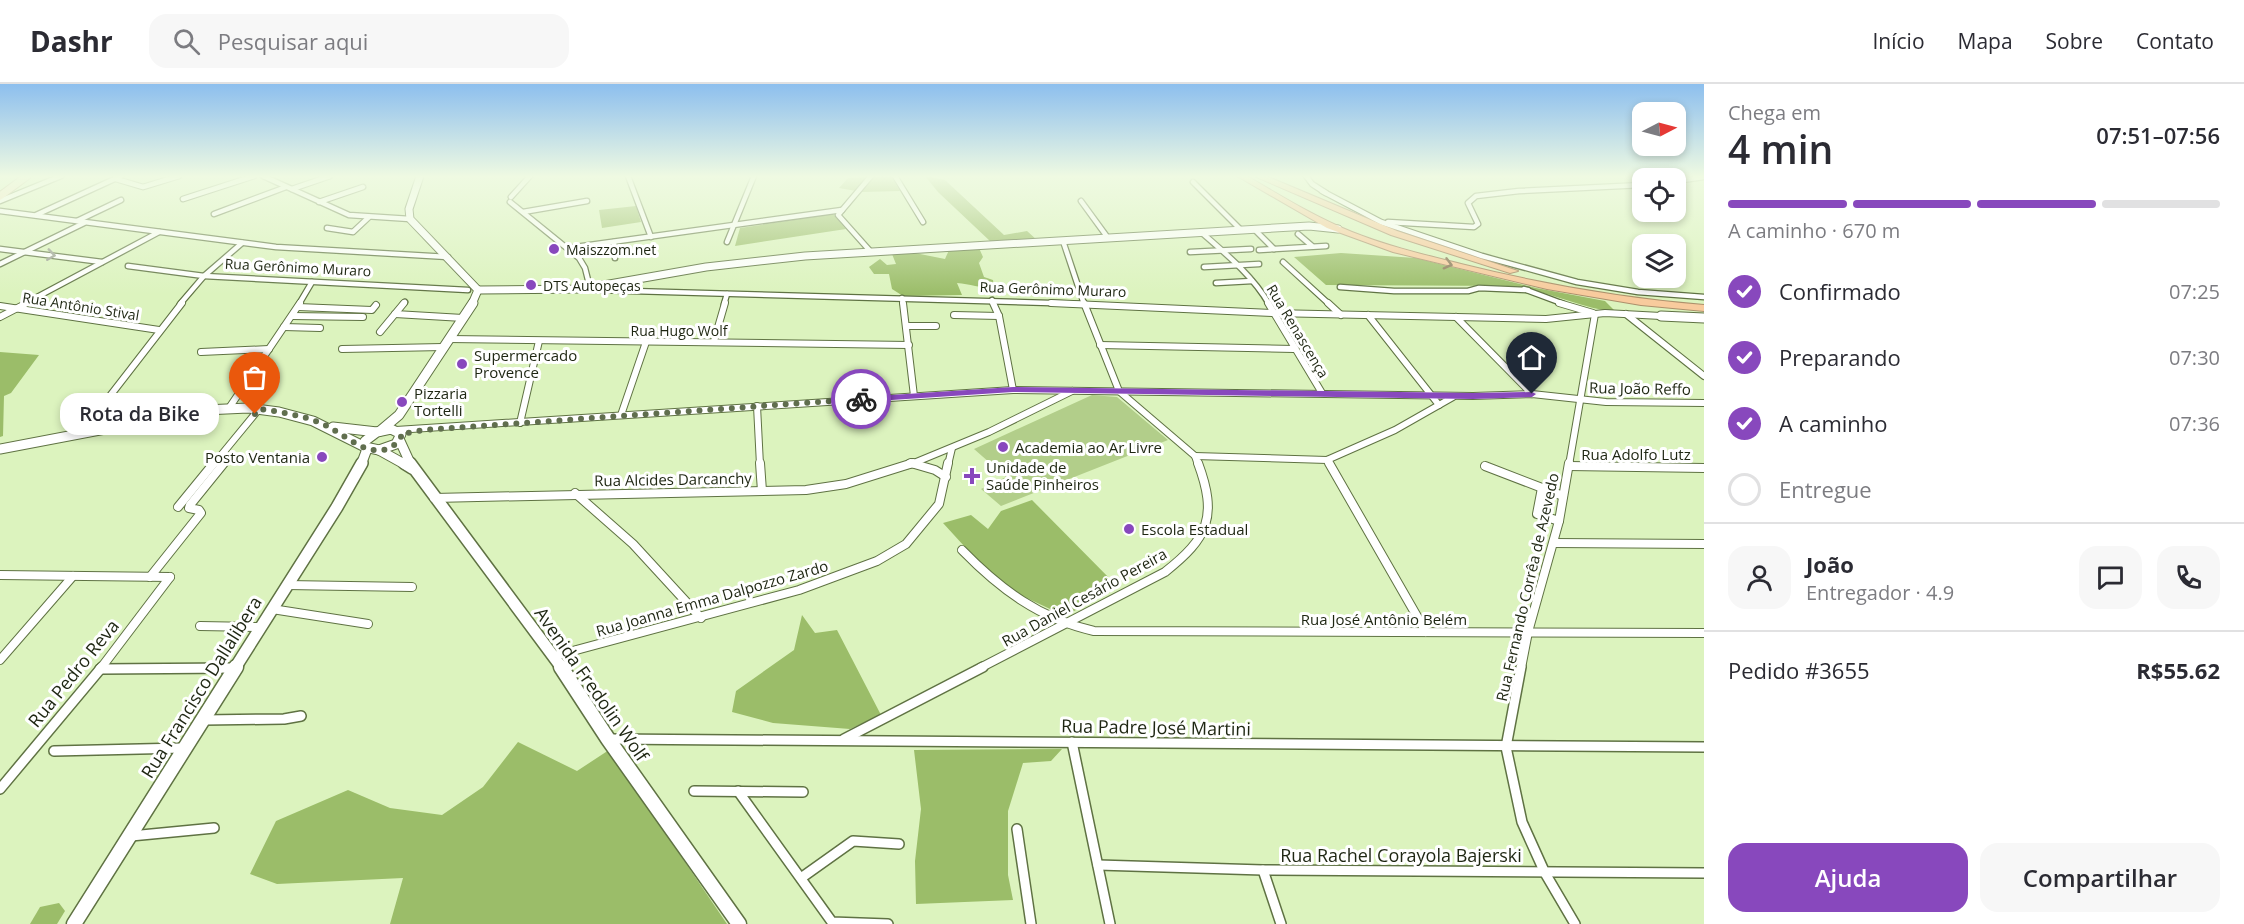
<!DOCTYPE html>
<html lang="pt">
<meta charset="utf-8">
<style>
body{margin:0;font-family:"Open Sans",sans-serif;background:#f7f7f7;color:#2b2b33;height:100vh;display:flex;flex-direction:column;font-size:22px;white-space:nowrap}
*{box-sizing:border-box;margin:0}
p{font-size:20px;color:#7c7c81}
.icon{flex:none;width:33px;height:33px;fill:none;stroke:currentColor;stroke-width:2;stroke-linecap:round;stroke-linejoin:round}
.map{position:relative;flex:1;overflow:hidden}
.details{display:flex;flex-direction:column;background:#fff;width:540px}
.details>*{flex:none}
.needle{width:39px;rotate:84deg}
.controls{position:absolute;left:1632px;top:18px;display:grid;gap:12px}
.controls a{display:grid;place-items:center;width:54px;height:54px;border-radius:12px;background:#fff;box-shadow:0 3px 9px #0003;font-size:30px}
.pin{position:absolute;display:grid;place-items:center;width:51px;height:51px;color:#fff;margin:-62px -26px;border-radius:50% 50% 50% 0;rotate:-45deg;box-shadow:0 0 6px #0007}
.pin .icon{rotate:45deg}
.courier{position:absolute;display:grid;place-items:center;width:60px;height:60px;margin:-30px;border:4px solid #8848bd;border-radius:50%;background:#fff;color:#222;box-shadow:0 2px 8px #0007}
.bubble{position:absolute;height:42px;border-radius:18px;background:#fff;box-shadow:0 3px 9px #0003;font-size:20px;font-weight:600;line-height:42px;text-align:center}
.headline em{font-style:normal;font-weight:600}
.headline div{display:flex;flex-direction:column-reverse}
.headline{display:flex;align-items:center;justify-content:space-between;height:102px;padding:0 24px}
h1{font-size:39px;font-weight:600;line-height:45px}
.bar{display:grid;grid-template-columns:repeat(4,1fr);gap:9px 6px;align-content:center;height:72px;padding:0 24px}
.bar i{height:8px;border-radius:4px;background:#e1e1e2}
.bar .active{background:#8848bd}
.bar p{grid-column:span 4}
.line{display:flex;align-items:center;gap:15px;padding:0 24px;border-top:2px solid #e1e1e2}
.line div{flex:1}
.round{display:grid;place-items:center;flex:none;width:63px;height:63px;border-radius:18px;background:#f7f7f7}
ol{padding:0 24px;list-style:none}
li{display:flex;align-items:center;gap:18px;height:66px}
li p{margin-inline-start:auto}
li .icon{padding:6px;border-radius:50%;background:#8848bd;color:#fff;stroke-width:4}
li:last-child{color:#7c7c81}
li i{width:33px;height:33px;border:3px solid #e1e1e2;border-radius:50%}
.action{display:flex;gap:12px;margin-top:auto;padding:12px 24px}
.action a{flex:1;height:69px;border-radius:18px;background:#8848bd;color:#fff;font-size:24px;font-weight:600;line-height:69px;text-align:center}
.action a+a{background:#f7f7f7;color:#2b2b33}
header{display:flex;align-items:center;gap:36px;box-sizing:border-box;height:84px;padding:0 30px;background:#fff;border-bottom:2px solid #e1e1e2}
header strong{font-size:28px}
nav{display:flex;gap:33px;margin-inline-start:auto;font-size:21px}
.search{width:420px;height:54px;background:#f7f7f7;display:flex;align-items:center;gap:15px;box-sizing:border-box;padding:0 21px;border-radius:18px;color:#7c7c81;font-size:22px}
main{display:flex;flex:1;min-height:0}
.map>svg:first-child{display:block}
</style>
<header>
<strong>Dashr</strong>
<div class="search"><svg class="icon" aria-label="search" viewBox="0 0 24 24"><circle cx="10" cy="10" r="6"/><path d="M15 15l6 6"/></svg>Pesquisar aqui</div>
<nav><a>Início</a><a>Mapa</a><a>Sobre</a><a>Contato</a></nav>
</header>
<main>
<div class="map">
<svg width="1704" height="840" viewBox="0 0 1704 840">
<rect width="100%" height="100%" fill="#dcf3be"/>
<polygon fill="#b2ce8a" points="1092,311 1117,313 1168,356 1001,422 981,405 1006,393 974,365"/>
<g fill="#9bbd69">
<polygon points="891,92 900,107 862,108 839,104 848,94"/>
<polygon points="925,92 945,96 1004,151 1027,147 1037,156 991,158 938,108"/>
<polygon points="636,122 641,138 602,144 599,126"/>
<polygon points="833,130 846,145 735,162 740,144"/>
<path d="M979,164L983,173L979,179L984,193L993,196L994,204C980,204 970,200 957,199L962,211L903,212L892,205L889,190H874L869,183L880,175L887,181L896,180L892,170L915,169L945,175L949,166Z"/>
<path d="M1341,169L1416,174L1536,204L1605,217L1616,228C1580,224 1548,207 1513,202L1326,201L1294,173Z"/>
<polygon points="0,268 39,271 11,309 4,312 3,352 0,353"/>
<polygon points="1032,416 1118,503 1065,532 1016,509 975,474 943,439 971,431 988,445 1001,427"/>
<polygon points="802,531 815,549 837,546 881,631 850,645 773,639 732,628 736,607 794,566"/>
<polygon points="518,658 577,687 609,666 727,840 390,840 403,794 277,800 250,790 276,737 348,706 390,724 442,731 483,703"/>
<polygon points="1062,665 1051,677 1023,679 1008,727 1008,791 1013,816 916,820 915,777 921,725 914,666"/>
<polygon points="59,819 65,827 57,840 30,840 40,823"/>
</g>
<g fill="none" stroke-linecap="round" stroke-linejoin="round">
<defs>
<g id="street-far3">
<polyline points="263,92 349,131 410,135"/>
<polyline points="628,92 651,153"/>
<polyline points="871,92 838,131 871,168"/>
<polyline points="895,92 923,138"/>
<polyline points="1306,92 1312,100 1326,109"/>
<polyline points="116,95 143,103 179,92"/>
<polyline points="1676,97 1704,93"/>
<polyline points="1193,98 1241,146"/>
<polyline points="292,105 330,92"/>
<polyline points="1322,107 1381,138 1482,172 1577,198 1638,208 1704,213"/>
<polyline points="511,113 530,92"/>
<polyline points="183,115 254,92"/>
<polyline points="0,117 61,92"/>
<polyline points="1081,117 1108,154"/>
<polyline points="319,118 363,103"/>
<polyline points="510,118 579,174 585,184 590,204 596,206 1084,220"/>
<polyline points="0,127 276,163 448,173"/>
<polyline points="523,128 587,117"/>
<polyline points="214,130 286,103"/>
<polyline points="36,131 121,92"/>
<polyline points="77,137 121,116"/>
<polyline points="1388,138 1474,143 1478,140 1468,119 1476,112 1519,107 1642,101"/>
<polyline points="327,144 353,148 369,133"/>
<polyline points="1254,145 1274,165"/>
<path d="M1201,148C1225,169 1253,192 1269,220"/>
<polyline points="1298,150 1312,162"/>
<polyline points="1063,157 1084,220"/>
<polyline points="614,158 615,174"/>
<polyline points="727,158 754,92"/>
<polyline points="568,164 842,126"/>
<polyline points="0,165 102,178"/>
<polyline points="1259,166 1326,162"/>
<polyline points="1190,168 1251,165"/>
<polyline points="1283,178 1329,220"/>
<polyline points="0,180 84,139"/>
<polyline points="128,182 204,192 468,206"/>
<polyline points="1204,183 1259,180"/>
<polyline points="1216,199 1252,197"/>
<polyline points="1340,203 1394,207 1468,207 1479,204 1528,206"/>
<polyline points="1524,205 1564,220"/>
<polyline points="902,214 903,220"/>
<polyline points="992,216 994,220"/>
<polyline points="24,220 159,148"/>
<polyline points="180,220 204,192 242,159"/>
<polyline points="299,220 312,198"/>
<polyline points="403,220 405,218"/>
<polyline points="724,220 727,210"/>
</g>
<g id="street-far2">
<polyline points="903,219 914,312"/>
<polyline points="993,219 999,232 1013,306"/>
<polyline points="1051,219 1272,229 1546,235 1605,229 1661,232"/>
<polyline points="1084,219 1119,307 1195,372 1198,381"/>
<polyline points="1268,219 1322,309"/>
<polyline points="1328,219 1341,231"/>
<polyline points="1559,219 1593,229"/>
<polyline points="0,222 159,246"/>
<polyline points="298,223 372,226 376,221"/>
<polyline points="395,230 463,234"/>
<polyline points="1626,230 1704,292"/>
<polyline points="954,231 999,232"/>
<polyline points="1368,231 1439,321"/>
<polyline points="292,232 363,233"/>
<polyline points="0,233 27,219"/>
<polyline points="1456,233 1532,310"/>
<polyline points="907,242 936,242"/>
<polyline points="284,243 320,244"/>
<polyline points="380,248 404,219"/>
<polyline points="449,255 909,261"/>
<polyline points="714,257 725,219"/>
<polyline points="1100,261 1294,265"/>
<polyline points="342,265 443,263"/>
<polyline points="201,268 269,265"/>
<polyline points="757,322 760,381"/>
<polyline points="229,324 300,219"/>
<polyline points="621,331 646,258"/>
<polyline points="520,339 539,257"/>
<polyline points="396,346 1013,306 1473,312 1532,310 1606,318 1704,319"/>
<polyline points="82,348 182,219"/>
<polyline points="1195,372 1327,376 1395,346 1453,313"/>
<polyline points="1327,376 1330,381"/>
<polyline points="909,379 916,381"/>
<polyline points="213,381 259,325"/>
<polyline points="222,381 228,374"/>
<polyline points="909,381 989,348 1072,307"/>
<polyline points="948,381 952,364"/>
<polyline points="1569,381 1595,230"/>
</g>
<g id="street-far1">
<polyline points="760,379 762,407"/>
<polyline points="911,379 935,386 946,393"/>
<polyline points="1329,379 1426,548"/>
<polyline points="1485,382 1563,412"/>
<polyline points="1569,382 1704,384"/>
<polyline points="1542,404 1537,430 1559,437"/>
<polyline points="575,409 633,460 701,534"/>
<polyline points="434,414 806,406 846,400 913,379"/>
<polyline points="178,423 214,379"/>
<polyline points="1554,459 1704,460"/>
<path d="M962,466C1000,505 1040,535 1094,547L1704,549"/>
<polyline points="0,491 170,493"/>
<polyline points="150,493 201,429 199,426 189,424 190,421 224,379"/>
<polyline points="287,501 412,503"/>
<polyline points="272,525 368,540"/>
<polyline points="200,542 260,543"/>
<polyline points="554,572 799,506 877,477 906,460 939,420 948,379"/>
<polyline points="0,576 73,492"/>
<polyline points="101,584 170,493"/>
<polyline points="231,584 234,584"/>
<path d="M980,584L1165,488C1208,454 1218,433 1198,379"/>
<polyline points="1521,584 1528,548 1559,437 1569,379"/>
</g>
<g id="street">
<polyline points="1521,583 1506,663 1522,738 1545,789 1575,840"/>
<polyline points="100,585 234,584"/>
<polyline points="204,636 284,635 301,632"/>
<polyline points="609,655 1704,663"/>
<polyline points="844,655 983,583"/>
<polyline points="1072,658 1110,840"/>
<polyline points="54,667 183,664"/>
<polyline points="0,705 102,583"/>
<polyline points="694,707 803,708"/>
<polyline points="738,707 832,838 888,840"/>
<polyline points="1017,745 1031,840"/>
<polyline points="131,752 214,744"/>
<polyline points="1098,781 1263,786 1704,789"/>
<polyline points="1263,786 1281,840"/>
<polyline points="801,794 853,757 899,760"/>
</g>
<g id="secondary-far3">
<polyline points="420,92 409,125 410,135 478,206"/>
<polyline points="478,206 581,205 706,183 805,172 1309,142 1338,145"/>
<polyline points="472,220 478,206"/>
</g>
<g id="secondary-far2">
<polyline points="1661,232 1704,234"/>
<polyline points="333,343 377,348"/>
<polygon points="391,345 401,350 396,360 379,366 365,363 365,357 377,348"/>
<polyline points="380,347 399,331 473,219"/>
<polyline points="400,357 411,381"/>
<polyline points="0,365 205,326 248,324 279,328 313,337 365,363"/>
<polyline points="379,366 406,381"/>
<polyline points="361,381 367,365"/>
</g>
<g id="secondary-far1">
<polyline points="404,379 412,384"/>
<polyline points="410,379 562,584"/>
<polyline points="235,584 337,423 362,379"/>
</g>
<g id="secondary">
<polyline points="561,583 608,655 739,840"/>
<polyline points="74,840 236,583"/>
</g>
<polyline id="primary" points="0,112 27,92"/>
<g id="highway">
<path d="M1237,92H1247C1281,112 1315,133 1352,148C1387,162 1425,171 1461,180C1541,200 1622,214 1704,221V227L1641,221L1547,205L1393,168L1327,144Z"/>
<polygon points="1254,92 1266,92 1397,147 1518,187 1510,189 1391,151"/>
</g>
</defs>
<use href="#street-far3" stroke="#5f7243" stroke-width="7"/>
<use href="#street-far2" stroke="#5f7243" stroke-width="8"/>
<use href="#street-far1" stroke="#5f7243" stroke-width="10"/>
<use href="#street" stroke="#5f7243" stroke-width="12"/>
<use href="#secondary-far3" stroke="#5f7243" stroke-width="9"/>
<use href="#secondary-far2" stroke="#5f7243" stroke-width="11"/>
<use href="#secondary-far1" stroke="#5f7243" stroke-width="14"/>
<use href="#secondary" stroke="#5f7243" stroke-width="17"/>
<use href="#primary" stroke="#ac916c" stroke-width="9"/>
<use href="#highway" stroke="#ac916c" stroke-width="2"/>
<use href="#street-far3" stroke="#fff" stroke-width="4.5"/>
<use href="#street-far2" stroke="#fff" stroke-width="6"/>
<use href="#street-far1" stroke="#fff" stroke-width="8"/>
<use href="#street" stroke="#fff" stroke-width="9"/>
<use href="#secondary-far3" stroke="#fff" stroke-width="7"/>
<use href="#secondary-far2" stroke="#fff" stroke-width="9"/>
<use href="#secondary-far1" stroke="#fff" stroke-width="11"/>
<use href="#secondary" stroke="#fff" stroke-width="14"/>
<use href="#primary" stroke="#fbe0c4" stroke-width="7"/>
<use href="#highway" fill="#f8cb9d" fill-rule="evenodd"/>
</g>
<defs><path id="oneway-chevron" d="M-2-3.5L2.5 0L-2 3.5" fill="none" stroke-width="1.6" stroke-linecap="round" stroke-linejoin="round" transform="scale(1.5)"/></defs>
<use stroke="#9a9d94" href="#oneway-chevron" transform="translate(51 171) rotate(8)"/>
<use stroke="#8b7858" href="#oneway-chevron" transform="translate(1448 180) rotate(15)"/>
<linearGradient id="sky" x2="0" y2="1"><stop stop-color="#8dbfee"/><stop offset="0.44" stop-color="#effae2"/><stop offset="1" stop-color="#effae2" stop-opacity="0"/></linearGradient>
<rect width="1704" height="210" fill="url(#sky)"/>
<polygon fill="#8848bd" points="1013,303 1473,309 1532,308 1536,310 1532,313 1473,315 1013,308 861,318 857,315 861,313"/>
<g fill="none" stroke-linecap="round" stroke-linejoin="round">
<path stroke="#606e4e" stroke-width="6" stroke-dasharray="0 10.8" d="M255,330L259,325C282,328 307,332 327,342C341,349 358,364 373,366C384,368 396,363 401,353V350L424,346L861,315"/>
</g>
<g fill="#8848bd" stroke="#fff" stroke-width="2">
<circle cx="554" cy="165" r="6"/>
<circle cx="531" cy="201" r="6"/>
<circle cx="462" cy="280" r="6"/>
<circle cx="402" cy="318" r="6"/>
<circle cx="1003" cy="363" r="6"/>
<circle cx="322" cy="373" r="6"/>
<path d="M969 383h6v6h6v6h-6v6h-6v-6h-6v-6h6z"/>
<circle cx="1129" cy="445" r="6"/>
</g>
<g text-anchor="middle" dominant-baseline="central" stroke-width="6" stroke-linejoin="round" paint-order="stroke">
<g font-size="14" fill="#1e2612" stroke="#fff" text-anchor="start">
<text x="566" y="165">Maiszzom.net</text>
<text x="543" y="201">DTS Autopeças</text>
</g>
<g font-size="14" fill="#1e2612" stroke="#fff">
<text transform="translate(298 183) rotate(3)">Rua Gerônimo Muraro</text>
<text transform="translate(1053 205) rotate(2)">Rua Gerônimo Muraro</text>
<text transform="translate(81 222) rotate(9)">Rua Antônio Stival</text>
<text x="679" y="246">Rua Hugo Wolf</text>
<text transform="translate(1298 247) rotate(59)">Rua Renascença</text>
</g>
<g font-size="15" fill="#1e2612" stroke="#fff" text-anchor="start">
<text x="474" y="271">Supermercado<tspan x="474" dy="17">Provence</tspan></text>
<text x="414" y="309">Pizzaria<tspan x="414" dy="17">Tortelli</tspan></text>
<text x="1015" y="363">Academia ao Ar Livre</text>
<text x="310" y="373" text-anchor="end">Posto Ventania</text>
<text x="986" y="383">Unidade de<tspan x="986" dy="17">Saúde Pinheiros</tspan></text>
<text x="1141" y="445">Escola Estadual</text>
</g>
<g font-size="15" fill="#1e2612" stroke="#fff">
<text transform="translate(1640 304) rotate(1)">Rua João Reffo</text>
<text x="1636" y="370">Rua Adolfo Lutz</text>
<text transform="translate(673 395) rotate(-1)">Rua Alcides Darcanchy</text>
<text transform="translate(1527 503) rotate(-77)">Rua Fernando Corrêa de Azevedo</text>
<text transform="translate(1084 513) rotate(-29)">Rua Daniel Cesário Pereira</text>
<text transform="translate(712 514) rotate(-16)">Rua Joanna Emma Dalpozzo Zardo</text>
<text x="1384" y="535">Rua José Antônio Belém</text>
</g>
<g font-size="18" fill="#1e2612" stroke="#fff">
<text transform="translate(73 589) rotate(-51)">Rua Pedro Reva</text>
<text transform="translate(592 600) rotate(55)">Avenida Fredolin Wolf</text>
<text transform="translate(201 603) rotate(-58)">Rua Francisco Dallalibera</text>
<text transform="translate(1156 643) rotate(1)">Rua Padre José Martini</text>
<text x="1401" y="771">Rua Rachel Corayola Bajerski</text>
</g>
</g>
</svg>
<div class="controls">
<a><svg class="needle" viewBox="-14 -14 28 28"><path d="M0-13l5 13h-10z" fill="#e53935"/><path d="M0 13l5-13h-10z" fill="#7c7c81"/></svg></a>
<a><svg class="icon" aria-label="locate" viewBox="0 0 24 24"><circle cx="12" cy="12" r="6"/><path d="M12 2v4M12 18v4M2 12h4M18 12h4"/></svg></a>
<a><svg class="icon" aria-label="layers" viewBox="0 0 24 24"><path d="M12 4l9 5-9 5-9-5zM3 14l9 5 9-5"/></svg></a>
</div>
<div class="pin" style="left:255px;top:330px;background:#ea580c"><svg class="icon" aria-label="bag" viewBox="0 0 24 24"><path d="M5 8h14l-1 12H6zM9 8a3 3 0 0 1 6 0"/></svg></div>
<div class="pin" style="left:1532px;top:310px;background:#1f2937"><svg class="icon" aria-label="home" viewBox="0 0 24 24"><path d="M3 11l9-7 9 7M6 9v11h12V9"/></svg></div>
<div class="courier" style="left:861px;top:315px"><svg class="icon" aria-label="bike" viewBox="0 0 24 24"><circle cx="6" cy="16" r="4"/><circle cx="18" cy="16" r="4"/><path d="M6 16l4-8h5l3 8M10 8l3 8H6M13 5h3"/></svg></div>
<div class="bubble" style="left:60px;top:309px;width:159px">Rota da Bike</div>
</div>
<section class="details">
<div class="headline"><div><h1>4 min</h1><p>Chega em</p></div><em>07:51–07:56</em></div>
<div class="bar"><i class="active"></i><i class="active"></i><i class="active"></i><i></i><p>A caminho · 670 m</p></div>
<ol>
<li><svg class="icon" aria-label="check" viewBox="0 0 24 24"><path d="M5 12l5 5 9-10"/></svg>Confirmado<p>07:25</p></li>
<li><svg class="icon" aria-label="check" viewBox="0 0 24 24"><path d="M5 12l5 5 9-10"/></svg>Preparando<p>07:30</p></li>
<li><svg class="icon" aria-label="check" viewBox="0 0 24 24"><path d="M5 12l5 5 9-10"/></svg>A caminho<p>07:36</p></li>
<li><i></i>Entregue</li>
</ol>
<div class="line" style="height:108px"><a class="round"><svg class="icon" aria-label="person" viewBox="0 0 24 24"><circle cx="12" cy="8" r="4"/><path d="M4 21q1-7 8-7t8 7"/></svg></a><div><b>João</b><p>Entregador · 4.9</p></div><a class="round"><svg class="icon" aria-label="chat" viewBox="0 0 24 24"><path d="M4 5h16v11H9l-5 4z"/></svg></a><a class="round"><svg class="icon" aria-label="phone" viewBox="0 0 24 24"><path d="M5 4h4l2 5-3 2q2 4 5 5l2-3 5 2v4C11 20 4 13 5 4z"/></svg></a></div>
<div class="line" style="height:78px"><div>Pedido #3655</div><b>R$55.62</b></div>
<div class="action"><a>Ajuda</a><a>Compartilhar</a></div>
</section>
</main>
